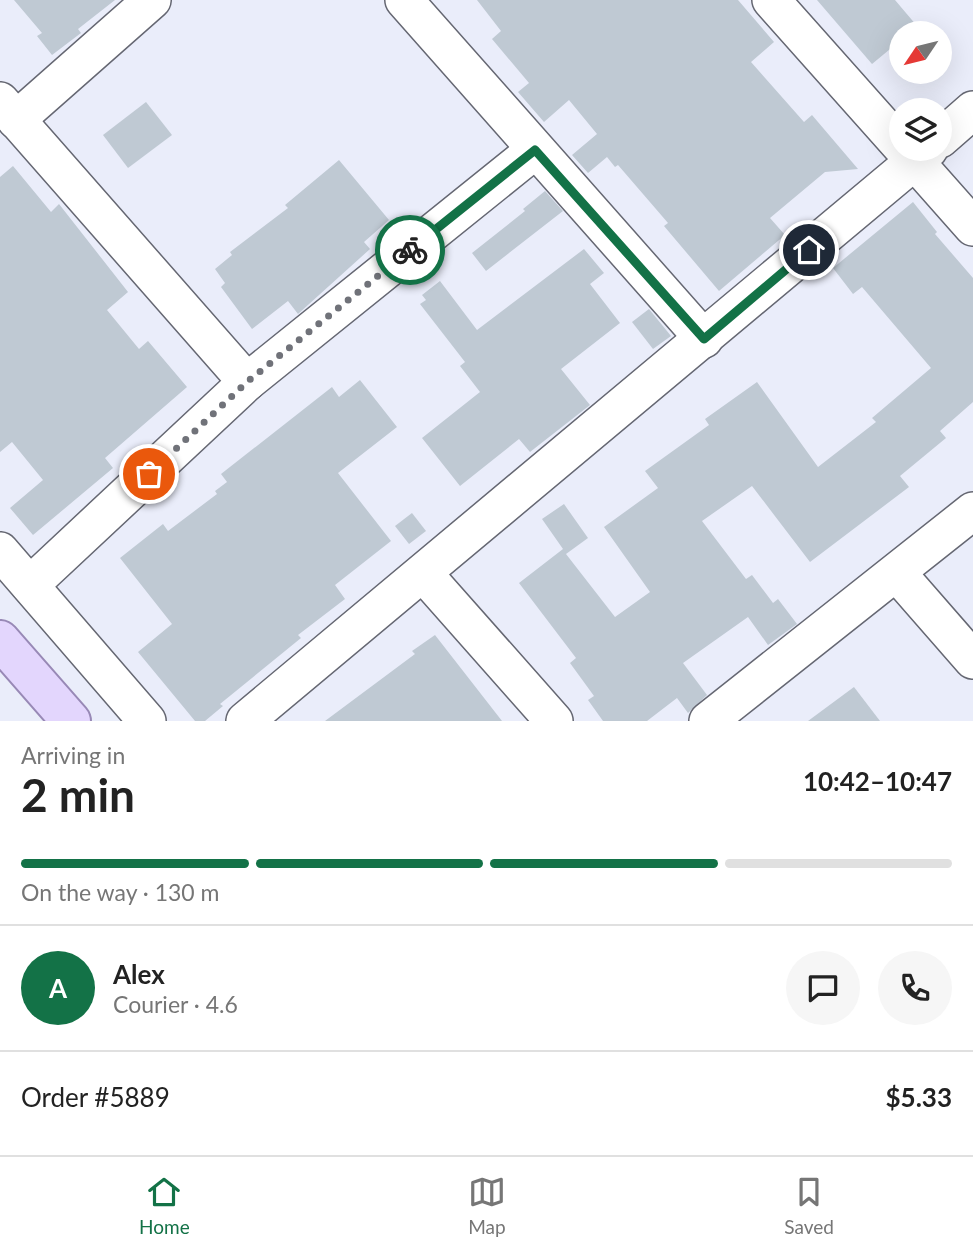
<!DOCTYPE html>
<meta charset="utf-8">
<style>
body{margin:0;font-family:Lato,sans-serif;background:#f6f6f6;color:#222;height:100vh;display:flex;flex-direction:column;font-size:26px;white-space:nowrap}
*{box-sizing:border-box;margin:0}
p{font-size:23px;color:#767676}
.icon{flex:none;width:38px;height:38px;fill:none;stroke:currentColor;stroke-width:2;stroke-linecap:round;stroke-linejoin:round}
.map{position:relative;height:721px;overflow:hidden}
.sheet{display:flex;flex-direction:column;background:#fff;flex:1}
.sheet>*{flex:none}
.needle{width:46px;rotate:235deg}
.fabs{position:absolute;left:889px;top:21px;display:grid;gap:14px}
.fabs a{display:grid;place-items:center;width:63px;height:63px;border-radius:50%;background:#fff;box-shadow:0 7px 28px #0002;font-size:35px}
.pin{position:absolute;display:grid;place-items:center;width:60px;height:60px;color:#fff;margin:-30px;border:4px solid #fff;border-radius:50%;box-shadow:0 2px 7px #0007}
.courier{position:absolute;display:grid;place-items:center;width:70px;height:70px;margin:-35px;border:5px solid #137247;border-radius:50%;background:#fff;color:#222;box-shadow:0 2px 9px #0007}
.headline em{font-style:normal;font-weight:700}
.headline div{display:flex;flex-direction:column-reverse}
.headline{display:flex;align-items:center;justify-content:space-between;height:119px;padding:0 21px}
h1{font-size:46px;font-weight:700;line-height:52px}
.bar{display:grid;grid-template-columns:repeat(4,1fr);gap:10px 7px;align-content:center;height:84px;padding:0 21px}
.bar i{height:9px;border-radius:5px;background:#e0e0e0}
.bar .on{background:#137247}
.bar p{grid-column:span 4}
.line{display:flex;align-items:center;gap:18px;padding:0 21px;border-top:2px solid #e0e0e0}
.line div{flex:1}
.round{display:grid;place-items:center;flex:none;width:74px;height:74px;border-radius:37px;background:#f6f6f6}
.dock{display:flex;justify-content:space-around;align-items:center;height:98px;border-top:2px solid #e0e0e0;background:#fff;font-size:19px;color:#767676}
.dock a{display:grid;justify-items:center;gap:4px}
.dock .on{color:#137247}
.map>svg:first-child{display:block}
</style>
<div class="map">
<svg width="973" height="721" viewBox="0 0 973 721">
<rect width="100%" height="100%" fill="#eaedfa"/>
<g fill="#bfc9d3">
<polygon points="14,0 115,0 78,29 81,33 52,55 37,36 42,33"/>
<polygon points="477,0 738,0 774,42 751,62 804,122 812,115 858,169 825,172 770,218 785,235 719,291 664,226 668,223 618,165 615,167 607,157 588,173 572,155 597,134 569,100 544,122 518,92 529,83 492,39 501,31"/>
<polygon points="817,0 895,0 917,26 909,33 901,33 901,40 872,64"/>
<polygon points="146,102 172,135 128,168 103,135"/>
<polygon points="339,160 389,220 364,242 370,249 298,314 288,301 252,329 221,287 225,283 215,269 232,255 230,252 288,208 285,205"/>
<polygon points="13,166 51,212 59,204 128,292 107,310 139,349 148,341 187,387 105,458 113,468 33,535 10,508 43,480 12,442 0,452 0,177"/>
<polygon points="545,191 563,211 486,271 472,253 525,211 523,209"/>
<polygon points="913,202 937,232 935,234 973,278 973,402 940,431 946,438 900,476 909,487 810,562 752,486 702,521 746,579 752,575 773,603 778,599 797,624 768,645 748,617 683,663 707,695 688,713 677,698 647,721 603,721 588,700 594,696 570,663 576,658 519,583 563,549 542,519 564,504 588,538 566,554 615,617 650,592 604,527 658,488 645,471 709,425 705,419 757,382 818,467 876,422 872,418 931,368 862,287 853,294 833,268"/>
<polygon points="584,249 604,273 590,284 620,323 561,369 590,405 530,452 519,439 460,486 422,438 480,392 460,366 465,362 420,304 426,300 422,295 440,281 477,330"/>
<polygon points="649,309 671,336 653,349 632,322"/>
<polygon points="360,380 397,427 338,473 391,541 335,585 345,599 298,635 301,638 220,704 223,706 205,721 195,721 138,652 172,624 120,558 163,524 168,531 217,494 215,491 227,482 221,474 332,387 339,397"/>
<polygon points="412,513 426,531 409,544 395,526"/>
<polygon points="435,635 502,721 325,721 415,654 412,651"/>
<polygon points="854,687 880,721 808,721"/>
</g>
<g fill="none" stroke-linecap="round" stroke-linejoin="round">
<defs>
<g id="minor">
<polyline points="404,0 704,339"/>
<polyline points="771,0 901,146"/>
<polyline points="0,101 247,382"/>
<polyline points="16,120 152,0"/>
<polyline points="940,139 973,110"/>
<polyline points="904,149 973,227"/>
<polyline points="0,551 147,721"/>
<polyline points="423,573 554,721"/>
<polyline points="897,573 973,660"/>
<polyline points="30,585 247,382 535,150"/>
<polyline points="245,721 929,149"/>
<polyline points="708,721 973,511"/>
</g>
<polyline id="major" points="0,640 71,721"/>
</defs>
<use href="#minor" stroke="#656772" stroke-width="40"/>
<use href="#major" stroke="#9889b6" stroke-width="42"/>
<use href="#minor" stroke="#fff" stroke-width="37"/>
<use href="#major" stroke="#e3d6fd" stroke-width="38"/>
</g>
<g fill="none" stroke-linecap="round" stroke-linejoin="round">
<polyline stroke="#707279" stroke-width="7" stroke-dasharray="0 12.6" points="149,474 247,382 410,250"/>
<polyline stroke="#137247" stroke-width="9" points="410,250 535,150 704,339 809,250"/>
</g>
</svg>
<div class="fabs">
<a><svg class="needle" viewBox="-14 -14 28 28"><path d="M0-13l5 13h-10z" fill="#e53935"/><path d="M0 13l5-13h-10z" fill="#767676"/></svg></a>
<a><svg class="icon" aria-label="layers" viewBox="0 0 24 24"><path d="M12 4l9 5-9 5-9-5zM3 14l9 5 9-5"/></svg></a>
</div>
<div class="pin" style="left:149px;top:474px;background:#ea580c"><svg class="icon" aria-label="bag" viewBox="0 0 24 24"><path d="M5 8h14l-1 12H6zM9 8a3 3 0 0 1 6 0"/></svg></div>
<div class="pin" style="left:809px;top:250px;background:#1f2937"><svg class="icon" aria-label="home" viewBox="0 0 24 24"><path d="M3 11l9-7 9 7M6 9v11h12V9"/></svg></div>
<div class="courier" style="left:410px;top:250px"><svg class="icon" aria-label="bike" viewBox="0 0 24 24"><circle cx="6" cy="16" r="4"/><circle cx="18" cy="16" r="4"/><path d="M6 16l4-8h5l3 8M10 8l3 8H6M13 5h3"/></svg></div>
</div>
<section class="sheet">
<div class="headline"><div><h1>2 min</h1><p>Arriving in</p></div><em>10:42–10:47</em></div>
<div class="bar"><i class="on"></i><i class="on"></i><i class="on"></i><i></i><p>On the way · 130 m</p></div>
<div class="line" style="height:126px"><b class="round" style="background:#137247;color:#fff">A</b><div><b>Alex</b><p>Courier · 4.6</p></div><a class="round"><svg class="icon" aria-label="chat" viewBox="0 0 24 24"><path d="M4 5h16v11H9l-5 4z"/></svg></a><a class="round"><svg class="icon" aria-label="phone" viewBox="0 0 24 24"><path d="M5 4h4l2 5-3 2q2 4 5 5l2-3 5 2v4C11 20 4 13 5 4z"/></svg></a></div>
<div class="line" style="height:91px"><div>Order #5889</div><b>$5.33</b></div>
</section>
<nav class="dock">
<a class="on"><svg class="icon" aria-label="home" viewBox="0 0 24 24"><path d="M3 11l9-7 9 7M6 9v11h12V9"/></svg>Home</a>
<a><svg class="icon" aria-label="map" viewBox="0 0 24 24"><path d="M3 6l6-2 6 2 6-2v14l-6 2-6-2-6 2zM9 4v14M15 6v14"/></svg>Map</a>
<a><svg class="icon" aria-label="saved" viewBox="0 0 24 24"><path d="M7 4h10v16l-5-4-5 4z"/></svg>Saved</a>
</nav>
